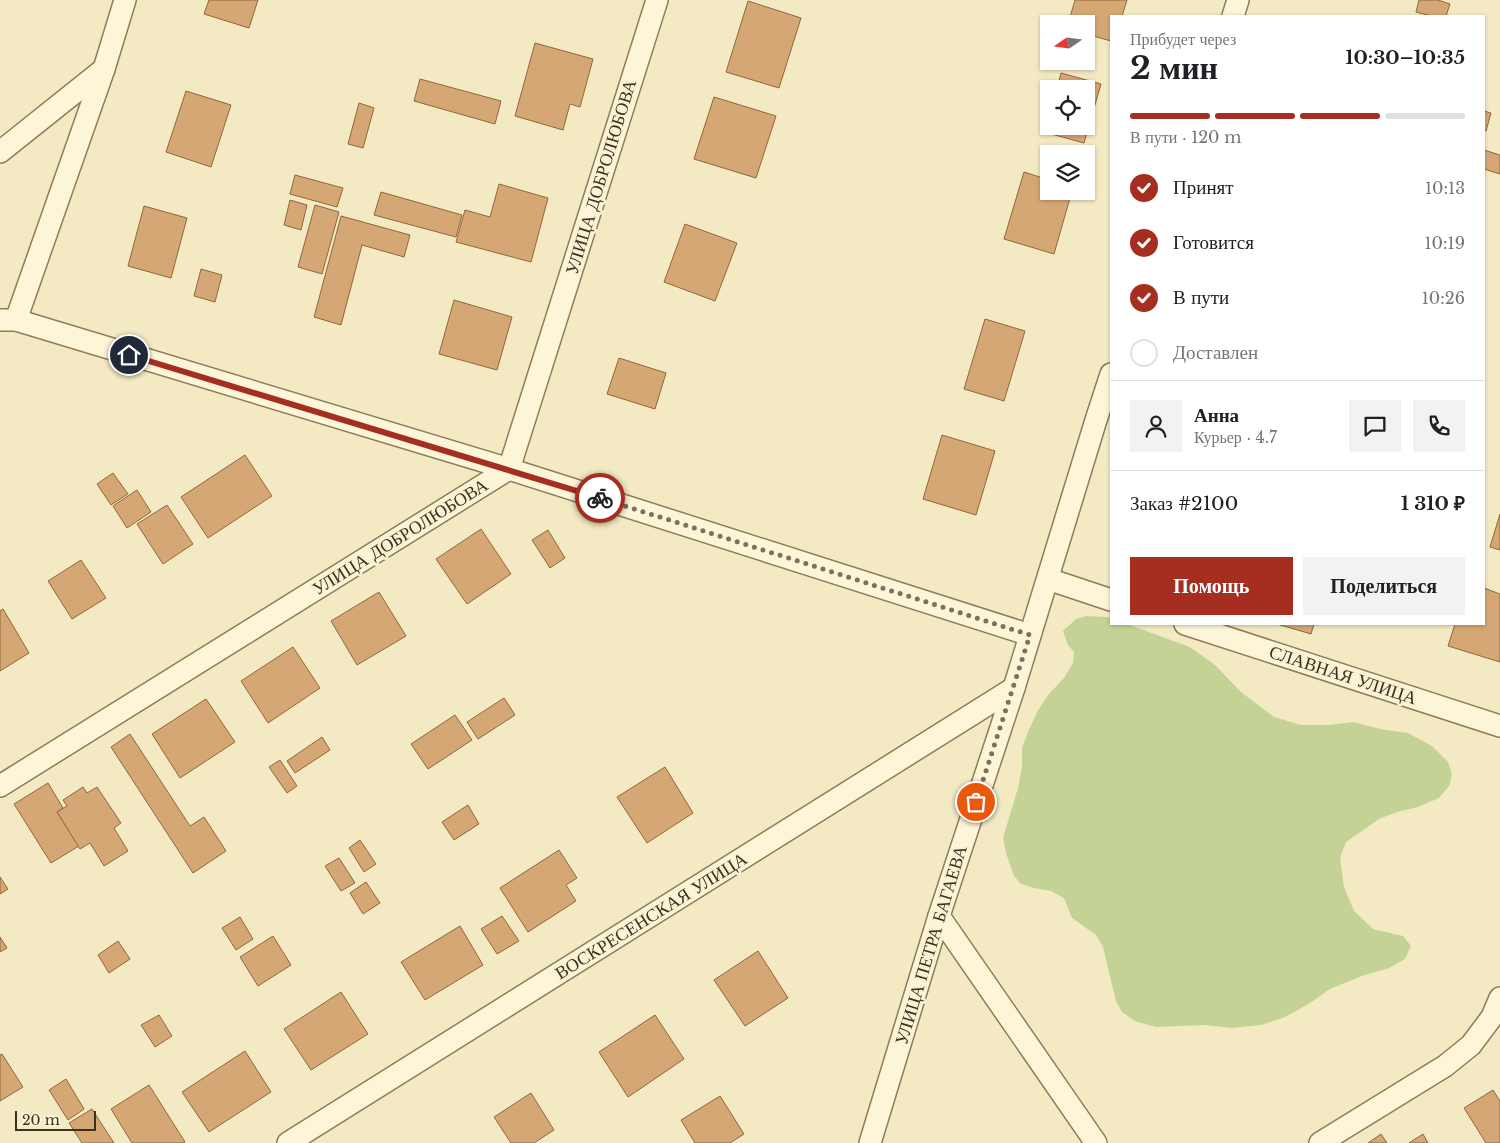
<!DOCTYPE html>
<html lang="ru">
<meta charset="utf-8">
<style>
body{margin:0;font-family:"Libre Baskerville",serif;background:#f2f2f2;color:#202124;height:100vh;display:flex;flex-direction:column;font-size:19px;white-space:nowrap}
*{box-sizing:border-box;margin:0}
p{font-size:16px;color:#757577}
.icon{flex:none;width:28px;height:28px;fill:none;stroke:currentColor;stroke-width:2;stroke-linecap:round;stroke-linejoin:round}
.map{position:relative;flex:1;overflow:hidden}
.side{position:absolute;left:1110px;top:15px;width:375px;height:610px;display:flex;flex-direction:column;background:#fff;border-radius:0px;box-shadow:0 1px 4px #0004}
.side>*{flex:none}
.needle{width:32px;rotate:256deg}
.controls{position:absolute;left:1040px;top:15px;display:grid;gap:10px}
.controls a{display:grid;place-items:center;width:55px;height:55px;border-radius:0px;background:#fff;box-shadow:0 1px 4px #0004;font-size:25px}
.scale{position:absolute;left:15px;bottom:12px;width:81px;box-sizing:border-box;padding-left:5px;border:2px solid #3e301d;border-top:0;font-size:14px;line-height:18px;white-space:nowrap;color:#3e301d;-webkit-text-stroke:4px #f9f2d4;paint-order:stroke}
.pin{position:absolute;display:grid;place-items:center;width:42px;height:42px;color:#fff;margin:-21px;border:2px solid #fff;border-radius:50%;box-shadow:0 1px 5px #0007}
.courier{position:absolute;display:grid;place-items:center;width:50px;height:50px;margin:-25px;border:4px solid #a52e21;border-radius:50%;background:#fff;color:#222;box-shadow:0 1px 6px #0007}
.overview em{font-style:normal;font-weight:700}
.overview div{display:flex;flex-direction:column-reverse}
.overview{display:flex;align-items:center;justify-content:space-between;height:85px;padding:0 20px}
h1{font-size:32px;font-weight:700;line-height:38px}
.bar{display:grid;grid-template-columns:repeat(4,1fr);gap:8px 5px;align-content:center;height:60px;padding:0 20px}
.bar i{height:6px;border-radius:4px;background:#e0e0e0}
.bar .selected{background:#a52e21}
.bar p{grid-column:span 4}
.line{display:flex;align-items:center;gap:12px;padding:0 20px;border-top:1px solid #e0e0e0}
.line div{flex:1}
.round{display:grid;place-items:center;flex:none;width:52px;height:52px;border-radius:0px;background:#f2f2f2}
ol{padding:0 20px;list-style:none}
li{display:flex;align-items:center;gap:15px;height:55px}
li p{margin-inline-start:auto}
li .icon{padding:5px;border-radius:50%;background:#a52e21;color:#fff;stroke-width:4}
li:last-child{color:#757577}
li i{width:28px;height:28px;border:2px solid #e0e0e0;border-radius:50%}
.button{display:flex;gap:10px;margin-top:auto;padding:10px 20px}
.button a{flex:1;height:58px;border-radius:0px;background:#a52e21;color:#fff;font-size:20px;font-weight:700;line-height:58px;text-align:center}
.button a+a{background:#f2f2f2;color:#202124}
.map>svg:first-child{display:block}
</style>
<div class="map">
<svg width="1500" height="1143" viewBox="0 0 1500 1143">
<rect width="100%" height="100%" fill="#f3eac3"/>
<polygon fill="#c5d296" points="1086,616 1107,617 1111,618 1111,624 1127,624 1190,647 1215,665 1241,692 1274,717 1301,725 1328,725 1354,722 1380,729 1408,733 1432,746 1448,762 1452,774 1449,786 1439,798 1418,807 1397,812 1379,819 1346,842 1340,858 1344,887 1354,911 1373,929 1403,936 1411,946 1405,959 1389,968 1362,976 1330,989 1307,1005 1285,1017 1261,1025 1232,1028 1204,1025 1156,1027 1135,1021 1122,1012 1116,1001 1103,947 1096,935 1072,918 1064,898 1051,891 1034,888 1021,884 1014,876 1007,856 1003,838 1018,788 1022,767 1022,748 1028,732 1038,710 1049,694 1064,678 1073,663 1074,652 1068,645 1063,631 1076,619"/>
<g fill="#d5a775" stroke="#91663b">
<polygon points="209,0 258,0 249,28 204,14"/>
<polygon points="1075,0 1127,0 1122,16 1111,16 1111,41 1086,34 1086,24 1068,24"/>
<polygon points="1419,0 1438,0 1450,4 1446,16 1431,16 1416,12"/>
<polygon points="748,1 801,18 779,88 726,72"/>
<polygon points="535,43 593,59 580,107 570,104 563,130 515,116"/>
<polygon points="1061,73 1101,84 1084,143 1044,132 1049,117 1049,126 1086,126 1086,89 1057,89"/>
<polygon points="420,79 501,101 495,124 414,101"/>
<polygon points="186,91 231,105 211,167 166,152"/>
<polygon points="714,97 776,116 756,178 694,159"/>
<polygon points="359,103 374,108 363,148 348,144"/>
<polygon points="1484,111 1491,113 1486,131 1484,131"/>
<polygon points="1484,150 1500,155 1500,174 1484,169"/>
<polygon points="1024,172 1049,180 1049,191 1072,191 1054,254 1004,239"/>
<polygon points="295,175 343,188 337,207 290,194"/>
<polygon points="499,184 548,198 531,262 456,242 465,210 490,217"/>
<polygon points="381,192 462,215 456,237 374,215"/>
<polygon points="290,200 307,205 301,230 284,225"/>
<polygon points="315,205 339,212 322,274 298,267"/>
<polygon points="144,206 187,218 171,278 128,266"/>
<polygon points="341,216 410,235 404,257 362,245 341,325 314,317"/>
<polygon points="685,224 737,243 715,301 664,282"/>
<polygon points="201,269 222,275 215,302 194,296"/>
<polygon points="454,300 512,317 497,370 439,354"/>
<polygon points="985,319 1025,331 1004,401 964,389"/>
<polygon points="619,358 666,373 655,409 607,394"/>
<polygon points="942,435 995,451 976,515 923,499"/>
<polygon points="245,455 272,496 208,538 181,497"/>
<polygon points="113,473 128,494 111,505 97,484"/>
<polygon points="137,490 151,512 127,528 113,506"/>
<polygon points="167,505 193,544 163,564 137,524"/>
<polygon points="1500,514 1500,550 1490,547"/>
<polygon points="481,529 511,574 467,604 436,559"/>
<polygon points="548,530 565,558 550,568 532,540"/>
<polygon points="81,560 106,598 72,619 48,581"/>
<polygon points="1484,588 1500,594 1500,662 1448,646 1455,624 1484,624"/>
<polygon points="379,592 406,636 357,665 331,621"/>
<polygon points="3,609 29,653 0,671 0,611"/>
<polygon points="1277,624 1314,624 1311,634"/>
<polygon points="293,647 320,688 268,723 241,681"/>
<polygon points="504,698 515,715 478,739 467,722"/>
<polygon points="206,699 235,742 180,778 152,734"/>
<polygon points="455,715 472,740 428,769 411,744"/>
<polygon points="130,734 190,826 204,817 226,851 193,873 111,747"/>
<polygon points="322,737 330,750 295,773 287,761"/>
<polygon points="280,760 297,786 287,793 269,767"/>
<polygon points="665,767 693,813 647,843 617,797"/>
<polygon points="48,783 63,808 57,812 79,846 51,863 14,804"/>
<polygon points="83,787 87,793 97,787 121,823 114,828 128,851 104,866 90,843 80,849 57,812 67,806 63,800"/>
<polygon points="468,805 479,824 454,840 442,822"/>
<polygon points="360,840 376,864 364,872 349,848"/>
<polygon points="559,850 577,878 566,885 576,901 528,932 500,888"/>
<polygon points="339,858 355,883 341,891 325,866"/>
<polygon points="0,877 8,889 0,894"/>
<polygon points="366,882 380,903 363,914 350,893"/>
<polygon points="502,916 519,941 497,954 481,929"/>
<polygon points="240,917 253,939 236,950 222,928"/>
<polygon points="460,926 483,965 425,1000 401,962"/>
<polygon points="273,936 291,965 258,986 240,957"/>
<polygon points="0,937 7,948 0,952"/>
<polygon points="118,941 130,959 109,973 98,955"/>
<polygon points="758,951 788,998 745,1026 714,980"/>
<polygon points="341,992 368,1034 311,1070 284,1029"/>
<polygon points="159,1015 172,1036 155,1047 141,1025"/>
<polygon points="655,1015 684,1059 628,1097 599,1052"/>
<polygon points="245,1051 271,1092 209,1132 182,1092"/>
<polygon points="2,1054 23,1087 0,1101 0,1055"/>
<polygon points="66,1079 84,1109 68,1120 49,1090"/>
<polygon points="149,1085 185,1142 183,1143 132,1143 111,1109"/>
<polygon points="1493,1090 1500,1101 1500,1143 1486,1143 1464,1108"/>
<polygon points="531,1093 554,1130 534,1143 511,1143 494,1117"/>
<polygon points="720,1096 744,1134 730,1143 695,1143 681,1120"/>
<polygon points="92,1109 114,1143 82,1143 69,1123"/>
<polygon points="1381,1134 1387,1143 1368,1143"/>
<polygon points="1423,1134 1428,1143 1409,1143"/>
</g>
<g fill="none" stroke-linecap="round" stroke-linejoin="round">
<defs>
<g id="minor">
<polyline points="1233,16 1238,0"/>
<polyline points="0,152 104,69"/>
<polyline points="0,320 16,320 509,469 1030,635"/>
<polyline points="16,320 104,69 125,0"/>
<polyline points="1048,579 1111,600"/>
<polyline points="1185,624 1500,726"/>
<polyline points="0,786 509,469 657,0"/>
<polyline points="939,916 1096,1143"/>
<polyline points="288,1143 1014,688"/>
<polyline points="870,1143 939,916 1014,688 1096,420 1111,374"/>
<polyline points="1320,1143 1445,1066 1471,1045 1492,1017 1500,998"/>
</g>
</defs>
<use href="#minor" stroke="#907b58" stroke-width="24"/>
<use href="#minor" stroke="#fcf5d8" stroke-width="21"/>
</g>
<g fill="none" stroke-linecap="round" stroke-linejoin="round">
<polyline stroke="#7d7157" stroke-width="5" stroke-dasharray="0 9" points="600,498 1030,635 976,802"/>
<polyline stroke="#a52e21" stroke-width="6" points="129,355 600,498"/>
</g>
<g text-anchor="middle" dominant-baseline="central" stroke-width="5" stroke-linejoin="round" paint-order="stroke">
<g font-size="18" fill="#3e301d" stroke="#f9f2d4">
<text transform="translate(601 177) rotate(-73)">УЛИЦА ДОБРОЛЮБОВА</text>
<text transform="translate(400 537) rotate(-32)">УЛИЦА ДОБРОЛЮБОВА</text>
<text transform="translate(1343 675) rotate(18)">СЛАВНАЯ УЛИЦА</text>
<text transform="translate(651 916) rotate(-32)">ВОСКРЕСЕНСКАЯ УЛИЦА</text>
<text transform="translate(931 945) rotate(-73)">УЛИЦА ПЕТРА БАГАЕВА</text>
</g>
</g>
</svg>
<div class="controls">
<a><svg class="needle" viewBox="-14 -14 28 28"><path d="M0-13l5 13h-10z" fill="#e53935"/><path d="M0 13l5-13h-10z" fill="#757577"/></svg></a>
<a><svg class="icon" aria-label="locate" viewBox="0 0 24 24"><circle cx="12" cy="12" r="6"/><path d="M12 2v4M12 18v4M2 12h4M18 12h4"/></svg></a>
<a><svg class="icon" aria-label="layers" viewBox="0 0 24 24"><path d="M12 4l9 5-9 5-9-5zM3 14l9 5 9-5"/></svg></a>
</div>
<div class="scale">20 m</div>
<div class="pin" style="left:976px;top:802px;background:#ea580c"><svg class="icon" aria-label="bag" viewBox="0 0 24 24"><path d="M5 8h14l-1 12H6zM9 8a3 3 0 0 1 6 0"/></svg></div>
<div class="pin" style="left:129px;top:355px;background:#1f2937"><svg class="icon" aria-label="home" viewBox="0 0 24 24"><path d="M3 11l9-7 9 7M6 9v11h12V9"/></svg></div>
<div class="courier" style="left:600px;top:498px"><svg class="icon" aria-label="bike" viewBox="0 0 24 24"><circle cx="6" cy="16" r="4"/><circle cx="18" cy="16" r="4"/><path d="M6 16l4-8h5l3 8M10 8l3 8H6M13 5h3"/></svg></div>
<section class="side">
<div class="overview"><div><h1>2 мин</h1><p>Прибудет через</p></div><em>10:30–10:35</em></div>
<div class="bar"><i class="selected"></i><i class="selected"></i><i class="selected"></i><i></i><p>В пути · 120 m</p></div>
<ol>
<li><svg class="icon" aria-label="check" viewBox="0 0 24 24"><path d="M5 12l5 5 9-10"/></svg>Принят<p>10:13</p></li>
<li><svg class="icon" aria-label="check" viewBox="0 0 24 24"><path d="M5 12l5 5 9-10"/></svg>Готовится<p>10:19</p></li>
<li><svg class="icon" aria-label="check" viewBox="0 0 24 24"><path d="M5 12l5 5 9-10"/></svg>В пути<p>10:26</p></li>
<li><i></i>Доставлен</li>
</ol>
<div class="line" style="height:90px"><a class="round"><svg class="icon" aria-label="person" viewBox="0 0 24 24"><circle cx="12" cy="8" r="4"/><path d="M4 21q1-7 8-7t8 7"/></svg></a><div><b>Анна</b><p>Курьер · 4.7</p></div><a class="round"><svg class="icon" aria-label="chat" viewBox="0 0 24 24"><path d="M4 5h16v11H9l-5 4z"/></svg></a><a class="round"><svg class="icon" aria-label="phone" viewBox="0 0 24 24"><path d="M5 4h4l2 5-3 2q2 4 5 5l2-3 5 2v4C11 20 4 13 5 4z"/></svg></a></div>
<div class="line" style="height:65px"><div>Заказ #2100</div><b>1 310 ₽</b></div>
<div class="button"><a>Помощь</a><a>Поделиться</a></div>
</section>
</div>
